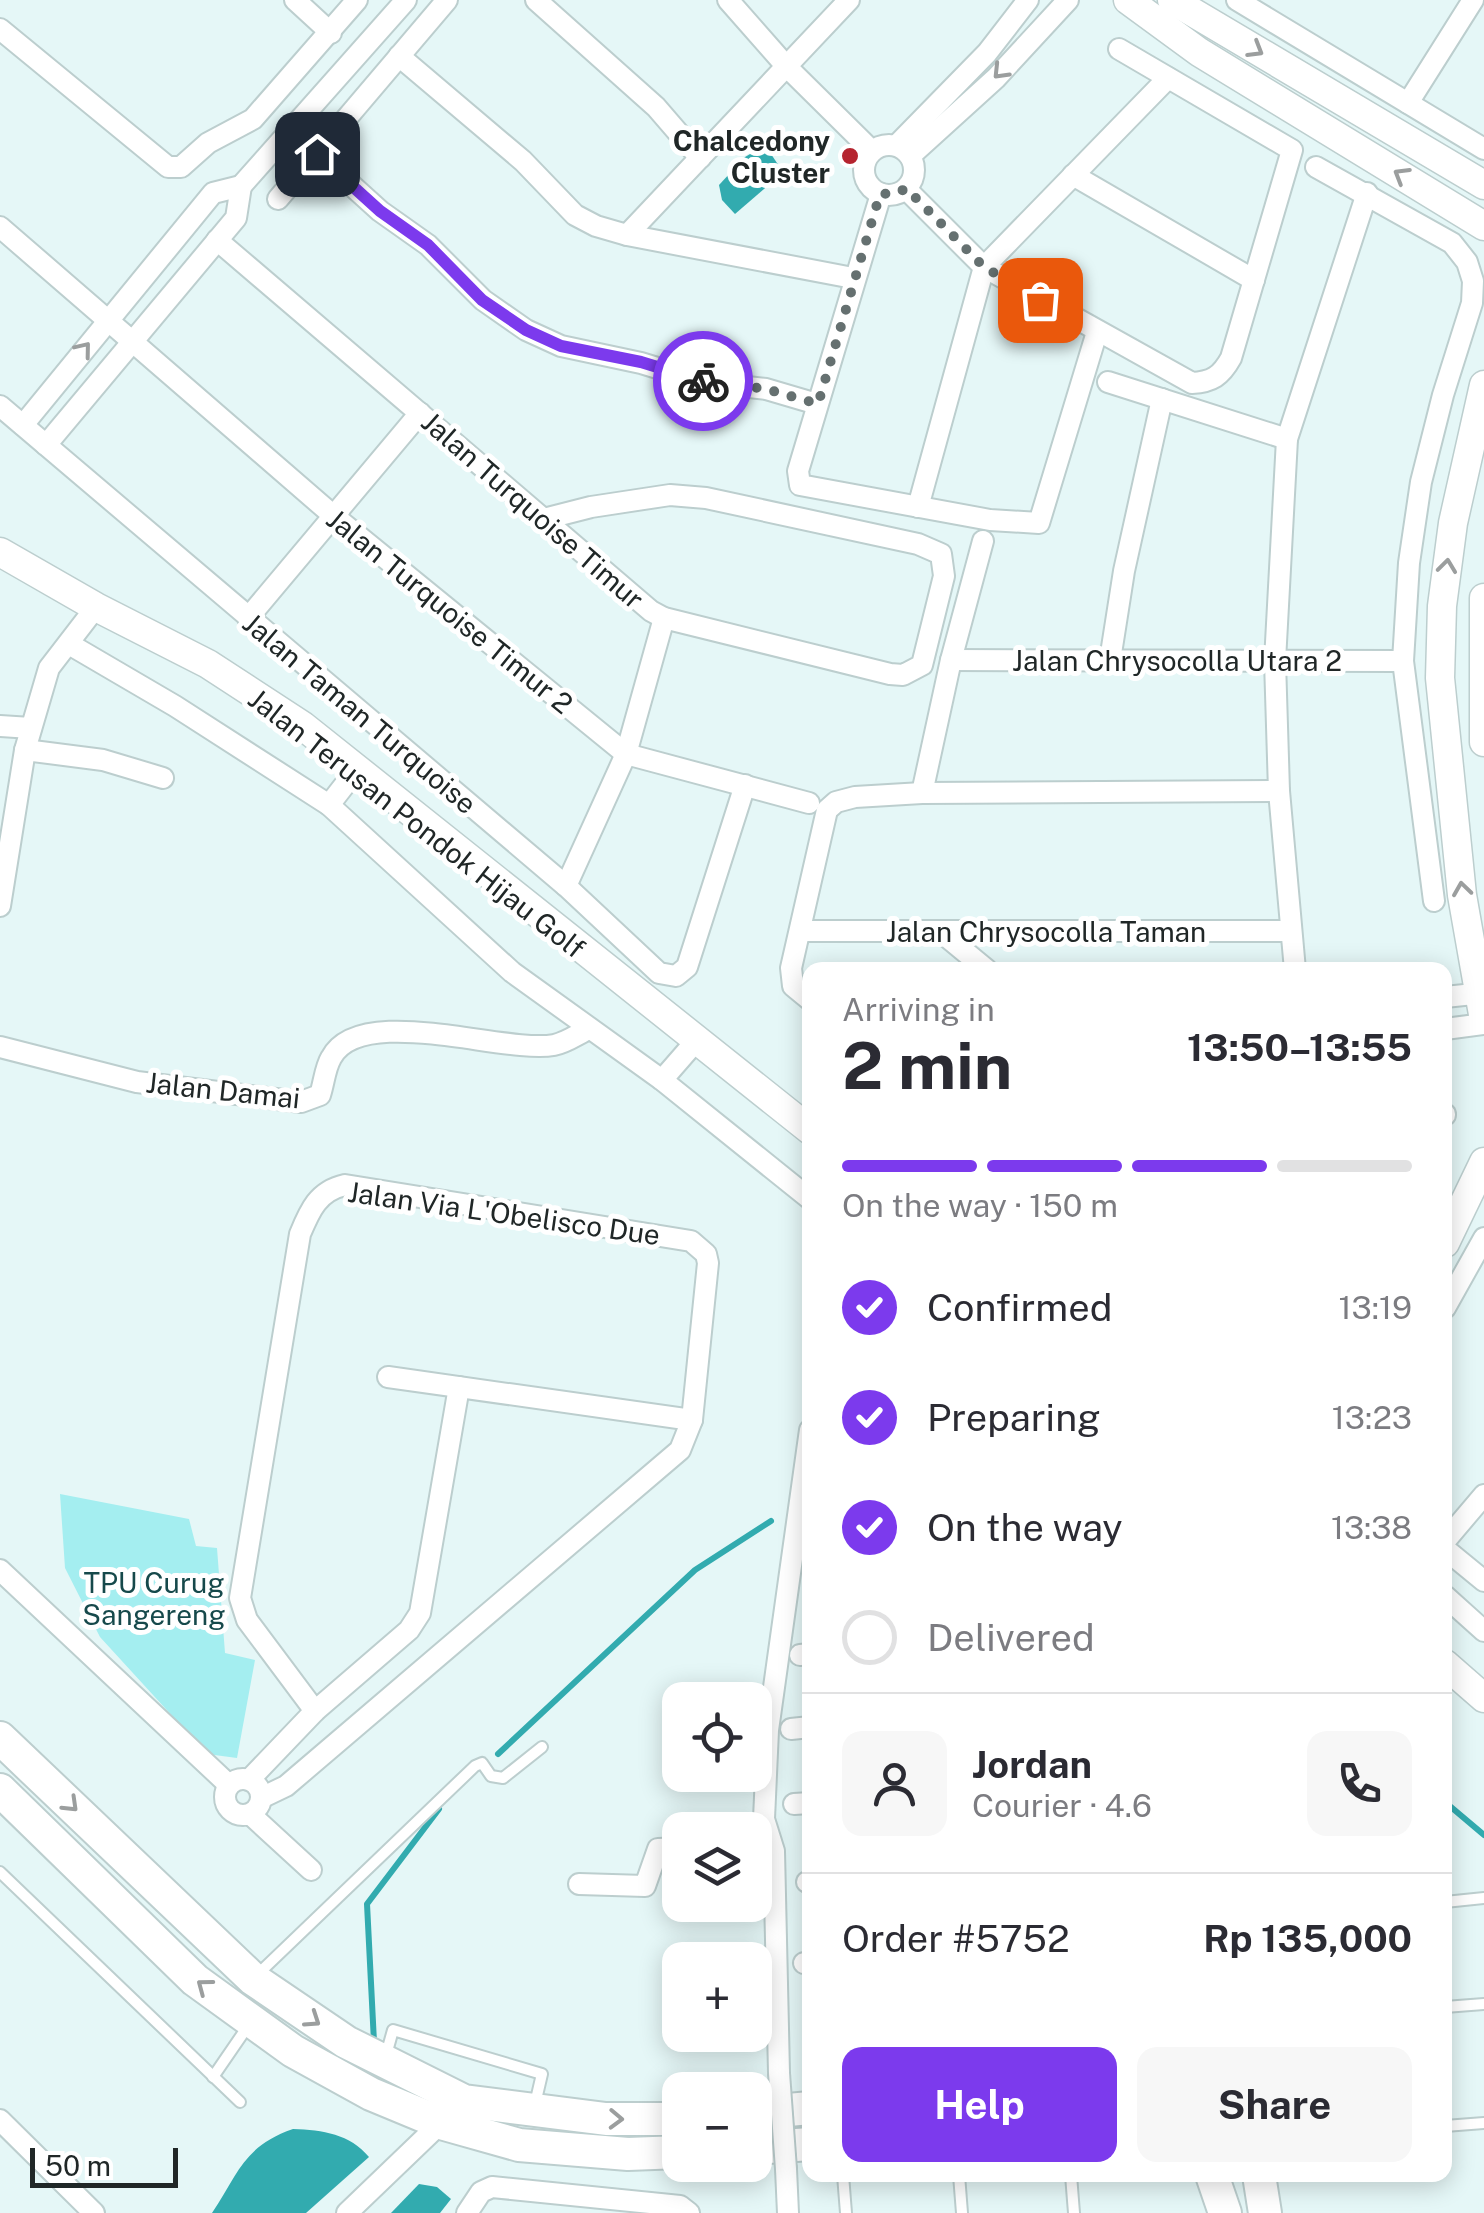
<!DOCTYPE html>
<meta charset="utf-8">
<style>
body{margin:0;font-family:"Public Sans",sans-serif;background:#f7f7f7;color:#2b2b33;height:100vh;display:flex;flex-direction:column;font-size:38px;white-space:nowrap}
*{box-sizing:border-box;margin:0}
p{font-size:32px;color:#7c7c81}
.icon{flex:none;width:55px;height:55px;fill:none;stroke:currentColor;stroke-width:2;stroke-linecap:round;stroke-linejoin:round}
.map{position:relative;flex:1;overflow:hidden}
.panel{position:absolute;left:802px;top:962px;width:650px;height:1220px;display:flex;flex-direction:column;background:#fff;border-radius:20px;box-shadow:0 5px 25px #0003}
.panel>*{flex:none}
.fabs{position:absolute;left:662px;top:1682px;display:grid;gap:20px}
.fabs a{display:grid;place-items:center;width:110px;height:110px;border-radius:20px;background:#fff;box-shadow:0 5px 25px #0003;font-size:50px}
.scale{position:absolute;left:30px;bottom:25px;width:148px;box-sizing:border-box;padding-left:10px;border:5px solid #202727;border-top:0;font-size:28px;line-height:35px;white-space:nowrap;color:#202727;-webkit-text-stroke:8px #fff;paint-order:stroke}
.pin{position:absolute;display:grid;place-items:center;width:85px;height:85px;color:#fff;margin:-42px;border-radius:20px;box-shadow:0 5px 15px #0006}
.courier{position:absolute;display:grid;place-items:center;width:100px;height:100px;margin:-50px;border:8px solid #7c3aed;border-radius:50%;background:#fff;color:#222;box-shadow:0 2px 12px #0007}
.head em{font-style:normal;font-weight:700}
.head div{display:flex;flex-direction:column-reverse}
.head{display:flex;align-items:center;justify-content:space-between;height:170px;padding:0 40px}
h1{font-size:65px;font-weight:700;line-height:75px}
.bar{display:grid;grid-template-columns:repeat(4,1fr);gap:15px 10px;align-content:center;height:120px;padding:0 40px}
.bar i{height:12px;border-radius:8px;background:#e1e1e2}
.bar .selected{background:#7c3aed}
.bar p{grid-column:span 4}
.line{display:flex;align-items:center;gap:25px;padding:0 40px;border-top:2px solid #e1e1e2}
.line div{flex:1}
.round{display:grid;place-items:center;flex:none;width:105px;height:105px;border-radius:20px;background:#f7f7f7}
ol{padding:0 40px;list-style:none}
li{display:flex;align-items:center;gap:30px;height:110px}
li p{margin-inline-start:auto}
li .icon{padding:10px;border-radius:50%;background:#7c3aed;color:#fff;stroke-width:4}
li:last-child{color:#7c7c81}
li i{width:55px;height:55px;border:5px solid #e1e1e2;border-radius:50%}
.primary-button{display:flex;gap:20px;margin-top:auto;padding:20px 40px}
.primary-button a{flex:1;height:115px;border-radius:20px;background:#7c3aed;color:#fff;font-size:40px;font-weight:700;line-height:115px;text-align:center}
.primary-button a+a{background:#f7f7f7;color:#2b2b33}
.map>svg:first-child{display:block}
</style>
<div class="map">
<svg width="1484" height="2213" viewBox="0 0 1484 2213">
<rect width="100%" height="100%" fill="#e5f7f7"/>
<polygon fill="#a4eef0" points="60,1494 189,1519 196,1546 217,1548 225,1653 255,1660 237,1758 207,1754 100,1637 65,1568"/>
<g fill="#32abaf">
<polygon points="757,150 769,151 779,166 772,182 735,214 722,200 719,185 745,157"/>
<path d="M293,2129C323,2130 350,2134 369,2157L306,2213H212C239,2172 244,2146 293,2129Z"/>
<polygon points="419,2184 437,2187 451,2199 440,2213 391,2213"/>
</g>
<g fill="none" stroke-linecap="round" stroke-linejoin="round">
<g stroke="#32abaf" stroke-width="6">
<polyline points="498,1754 695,1570 771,1521"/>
<polyline points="1445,1802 1484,1835"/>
<polyline points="374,2042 367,1904 439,1809"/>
</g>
<defs>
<g id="lane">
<polyline points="0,1872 240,2102"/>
<polyline points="1445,1902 1484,1898"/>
<polyline points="257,1975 475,1766 482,1763 491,1776 503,1778 542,1747"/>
<polyline points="1445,2007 1484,2004"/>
<polyline points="672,2017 680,2017"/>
<polyline points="755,2019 777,2020"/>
<polyline points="386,2055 393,2030 542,2074 535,2104"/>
<polyline points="213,2077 248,2026"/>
<polyline points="1445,2126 1484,2123"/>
<polyline points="843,2175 846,2213"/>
<polyline points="959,2175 962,2213"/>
<polyline points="1071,2175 1074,2213"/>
</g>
<g id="street">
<polyline points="295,0 331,33"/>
<polyline points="536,0 656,107 700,158"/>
<polyline points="728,0 787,67 872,151"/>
<polyline points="1237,0 1484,149"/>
<polyline points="0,29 168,167 181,167 208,143 253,119 357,0"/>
<polyline points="399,56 523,161 575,215 596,226 627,235 853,278"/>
<polyline points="1408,103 1473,0"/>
<circle cx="889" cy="170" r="25"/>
<polyline points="897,145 987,53 1028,0"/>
<polyline points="317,154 380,211 428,245 483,300 526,330 561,346 641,363 703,382 766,389 817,404"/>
<polyline points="910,156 996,78 1068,0"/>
<polyline points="1316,167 1452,243 1467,262 1473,281 1472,303 1443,395 1421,482 1409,563 1403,661 1434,901"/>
<polyline points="1073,175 1254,280"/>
<polyline points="241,186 406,0"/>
<path d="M906,189L984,267L1192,383C1212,382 1221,376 1231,358L1292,150L1119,49"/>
<polyline points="881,194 798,471 800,485 990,520 1039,523 1097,332"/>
<polyline points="278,199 447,0"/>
<polyline points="0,227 335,517 626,754 809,803"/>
<polyline points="627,235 849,0"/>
<polyline points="217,240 651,611 664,618 890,674 903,675 922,665 944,576 941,554 918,544 706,498 670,495 591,507 544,519"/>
<polyline points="1108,382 1287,439"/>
<polyline points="0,406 566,886 659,973 676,976 687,967 745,785"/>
<polyline points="23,425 213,193 241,186 236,218 46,445"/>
<polyline points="918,507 984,267 1168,78"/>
<polyline points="248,618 420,413"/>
<polyline points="69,644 175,706 329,805 512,972 662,1080 810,1199"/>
<polyline points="951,660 1403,661"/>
<polyline points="1110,660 1124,571 1162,399"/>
<polyline points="0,726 31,728"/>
<polyline points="25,750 103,760 163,778"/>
<polyline points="922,793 951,660 983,541"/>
<polyline points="329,805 357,769"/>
<polyline points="566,886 626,754 664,618"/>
<polyline points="0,906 25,750 49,668 96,607"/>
<polyline points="802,931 1290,931"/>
<polyline points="941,932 987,970"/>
<polyline points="1295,970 1279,791 1275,661 1287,439 1367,193"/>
<polyline points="1445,997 1484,993"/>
<polyline points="810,1000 793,986 791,968 827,810 836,802 855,797 922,793 1279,791"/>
<polyline points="1445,1029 1484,1024"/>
<path d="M0,1047L137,1082L301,1102L320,1095C324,1083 325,1068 331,1058C360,1002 503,1054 554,1045C566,1043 578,1034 589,1029"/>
<polyline points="662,1080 696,1041"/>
<polyline points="1445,1115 1445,1114"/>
<polyline points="1445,1308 1484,1238"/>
<polyline points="388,1377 692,1420"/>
<polyline points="1445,1541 1484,1495"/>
<polyline points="1445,1549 1484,1581"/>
<polyline points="0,1570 229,1785"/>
<polyline points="1445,1596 1484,1631"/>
<polyline points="800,1655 810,1654"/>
<polyline points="791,1729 810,1727"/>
<circle cx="243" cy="1797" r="18"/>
<polyline points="249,1780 315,1711 409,1630 420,1613 459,1387"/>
<path d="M261,1798L286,1786L680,1450L692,1420L708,1263L706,1254L691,1241L345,1185C318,1191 310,1210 300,1234L240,1598L247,1620L315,1711"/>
<polyline points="794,1804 810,1803"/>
<polyline points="250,1814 311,1870"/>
<polyline points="807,1882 810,1882"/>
<polyline points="579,1884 645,1886 658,1849 680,1848"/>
<polyline points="804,1963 810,1962"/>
<polyline points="779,2073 774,1851 764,1819 768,1730 810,1430"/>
<polyline points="0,2120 94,2213"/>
<polyline points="786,2169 788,2213"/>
<polyline points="347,2213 448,2116"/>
<polyline points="467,2213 481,2192 492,2187 680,2206 689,2213"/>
</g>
<g id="secondary">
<polyline points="1128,0 1199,52 1484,226"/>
<polyline points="1172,0 1484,185"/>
<polyline points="1484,385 1453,523 1442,606 1440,678 1462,895 1484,1020"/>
<polyline points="0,552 96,607 208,664 303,726 810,1130"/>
<polyline points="1484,598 1484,742"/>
<polyline points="1445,1243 1484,1162"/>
<polyline points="1445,1664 1484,1698"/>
</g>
<g id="primary">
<polyline points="0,1738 253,1979 346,2042 464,2101 606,2119 680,2119"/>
<polyline points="0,1790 195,1980 293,2051 371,2094 441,2123 519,2145 628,2154 680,2152"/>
<polyline points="755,2113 810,2108"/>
<polyline points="755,2148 810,2144"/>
<polyline points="1212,2175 1225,2213"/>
<polyline points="1259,2175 1265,2213"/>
</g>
</defs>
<use href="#lane" stroke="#bccece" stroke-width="14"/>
<use href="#street" stroke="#bccece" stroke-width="24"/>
<use href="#secondary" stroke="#bccece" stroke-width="31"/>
<use href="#primary" stroke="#bccece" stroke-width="36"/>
<use href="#lane" stroke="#fff" stroke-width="10"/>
<use href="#street" stroke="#fff" stroke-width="20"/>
<use href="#secondary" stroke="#fff" stroke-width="28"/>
<use href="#primary" stroke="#fff" stroke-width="32"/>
<defs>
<polyline id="street-bridge" points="779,2073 786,2169"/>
</defs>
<use href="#street-bridge" stroke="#bccece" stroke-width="24" stroke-linecap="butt"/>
<use href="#street-bridge" stroke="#fff" stroke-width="20"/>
</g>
<defs><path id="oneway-chevron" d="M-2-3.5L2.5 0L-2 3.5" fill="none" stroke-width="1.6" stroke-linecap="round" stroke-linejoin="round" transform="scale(2.5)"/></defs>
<g stroke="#9b9e9e">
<use href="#oneway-chevron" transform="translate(1256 50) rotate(31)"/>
<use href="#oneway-chevron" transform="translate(1000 72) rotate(134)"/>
<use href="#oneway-chevron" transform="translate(1401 175) rotate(-149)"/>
<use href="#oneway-chevron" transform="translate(84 349) rotate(-51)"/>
<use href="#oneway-chevron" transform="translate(1447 566) rotate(-83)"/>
<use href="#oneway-chevron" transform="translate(1462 889) rotate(-98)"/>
<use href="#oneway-chevron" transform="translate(71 1805) rotate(44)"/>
<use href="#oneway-chevron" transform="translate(204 1986) rotate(-143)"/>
<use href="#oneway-chevron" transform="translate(313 2020) rotate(34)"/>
<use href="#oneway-chevron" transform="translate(616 2119) rotate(2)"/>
</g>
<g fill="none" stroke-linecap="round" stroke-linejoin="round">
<polyline stroke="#657070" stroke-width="10" stroke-dasharray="0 18" points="703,381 766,389 818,404 880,194 898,193 906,188 984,267 1040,300"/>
<polyline stroke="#7c3aed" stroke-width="12" points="317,154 380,211 428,245 482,300 526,330 561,346 641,362 703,381"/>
</g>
<circle fill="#b5242f" stroke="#fff" stroke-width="4" cx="850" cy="156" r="10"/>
<g text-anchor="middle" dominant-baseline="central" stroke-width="10" stroke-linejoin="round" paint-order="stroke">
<g font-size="28" font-weight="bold" fill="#202727" stroke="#fff" text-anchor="end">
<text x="830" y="140">Chalcedony<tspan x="830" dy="32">Cluster</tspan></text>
</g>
<g font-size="28" fill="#202727" stroke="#fff">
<text transform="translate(533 510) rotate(41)">Jalan Turquoise Timur</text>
<text transform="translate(450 611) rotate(39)">Jalan Turquoise Timur 2</text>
<text x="1177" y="660">Jalan Chrysocolla Utara 2</text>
<text transform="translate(360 713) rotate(40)">Jalan Taman Turquoise</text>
<text transform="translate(417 823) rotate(38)">Jalan Terusan Pondok Hijau Golf</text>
<text x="1046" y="931">Jalan Chrysocolla Taman</text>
<text transform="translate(223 1090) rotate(6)">Jalan Damai</text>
<text transform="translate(504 1213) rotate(8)">Jalan Via L'Obelisco Due</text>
</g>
<g font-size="28" fill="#16494b" stroke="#fff">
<text x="154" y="1582">TPU Curug<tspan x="154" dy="32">Sangereng</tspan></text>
</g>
</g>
</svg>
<div class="fabs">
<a><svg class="icon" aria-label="locate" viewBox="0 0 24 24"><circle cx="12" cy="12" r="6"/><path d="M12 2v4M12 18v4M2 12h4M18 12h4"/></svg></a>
<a><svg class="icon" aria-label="layers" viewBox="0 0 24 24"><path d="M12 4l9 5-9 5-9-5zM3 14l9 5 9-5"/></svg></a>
<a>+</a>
<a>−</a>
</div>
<div class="scale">50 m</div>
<div class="pin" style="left:1040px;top:300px;background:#ea580c"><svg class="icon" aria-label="bag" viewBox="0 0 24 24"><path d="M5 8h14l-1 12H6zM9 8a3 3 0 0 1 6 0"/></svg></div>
<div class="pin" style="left:317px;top:154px;background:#1f2937"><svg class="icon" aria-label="home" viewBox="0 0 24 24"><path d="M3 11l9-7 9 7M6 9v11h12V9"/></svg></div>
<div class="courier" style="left:703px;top:381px"><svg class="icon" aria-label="bike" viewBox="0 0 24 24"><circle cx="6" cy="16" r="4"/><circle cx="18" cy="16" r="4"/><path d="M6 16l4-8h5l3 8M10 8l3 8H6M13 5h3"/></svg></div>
<section class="panel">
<div class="head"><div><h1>2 min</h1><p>Arriving in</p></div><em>13:50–13:55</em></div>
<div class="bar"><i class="selected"></i><i class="selected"></i><i class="selected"></i><i></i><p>On the way · 150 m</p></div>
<ol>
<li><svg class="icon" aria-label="check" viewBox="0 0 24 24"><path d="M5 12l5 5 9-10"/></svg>Confirmed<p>13:19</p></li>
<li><svg class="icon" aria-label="check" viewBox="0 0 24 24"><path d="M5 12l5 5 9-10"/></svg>Preparing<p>13:23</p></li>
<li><svg class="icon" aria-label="check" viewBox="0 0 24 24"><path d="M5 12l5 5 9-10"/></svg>On the way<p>13:38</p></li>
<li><i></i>Delivered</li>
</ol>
<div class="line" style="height:180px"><a class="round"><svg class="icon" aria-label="person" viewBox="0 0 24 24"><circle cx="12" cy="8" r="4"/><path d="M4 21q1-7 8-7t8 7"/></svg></a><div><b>Jordan</b><p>Courier · 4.6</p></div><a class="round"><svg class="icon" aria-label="phone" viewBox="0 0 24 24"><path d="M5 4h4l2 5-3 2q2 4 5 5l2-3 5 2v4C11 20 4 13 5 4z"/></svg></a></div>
<div class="line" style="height:130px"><div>Order #5752</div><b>Rp 135,000</b></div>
<div class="primary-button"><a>Help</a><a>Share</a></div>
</section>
</div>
